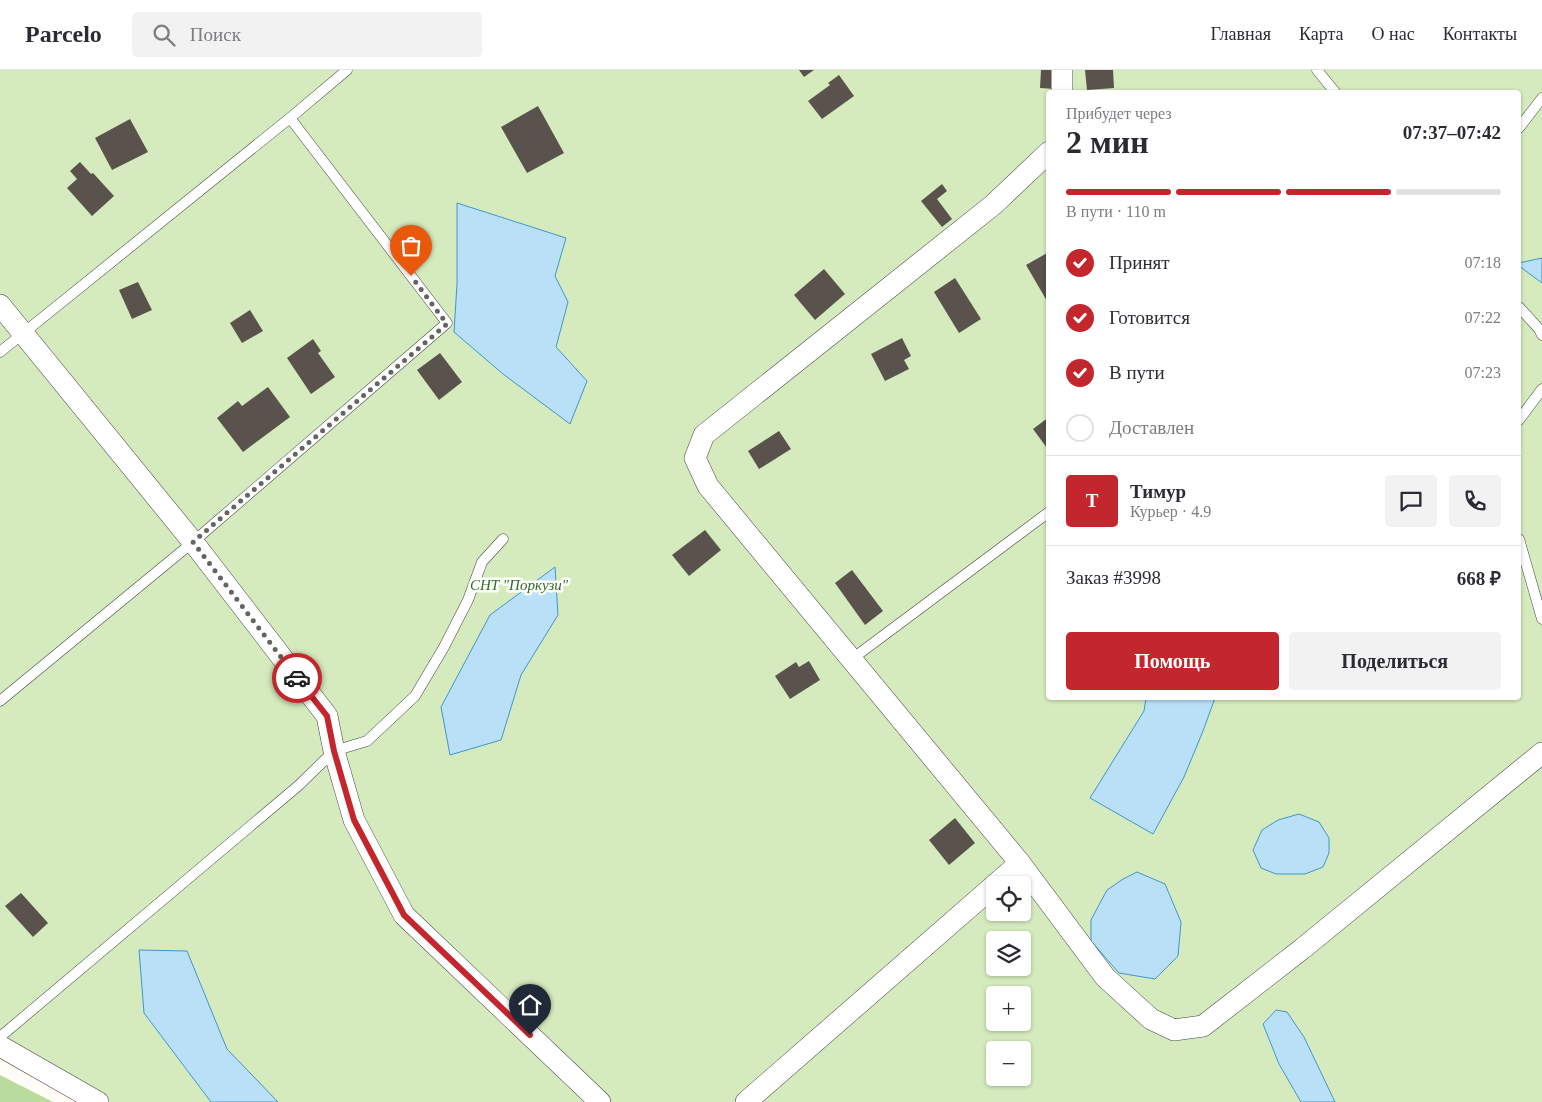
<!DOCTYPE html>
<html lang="ru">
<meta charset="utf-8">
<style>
body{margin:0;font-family:"Times New Roman",serif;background:#f2f2f3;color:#2b2b33;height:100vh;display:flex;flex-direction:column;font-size:19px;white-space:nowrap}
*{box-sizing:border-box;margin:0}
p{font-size:16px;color:#7c7c81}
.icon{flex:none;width:28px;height:28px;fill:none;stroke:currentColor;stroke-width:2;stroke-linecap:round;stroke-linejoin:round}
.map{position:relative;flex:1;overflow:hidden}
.drawer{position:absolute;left:1046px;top:20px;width:475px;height:610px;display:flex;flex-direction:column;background:#fff;border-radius:5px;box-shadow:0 1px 4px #0004}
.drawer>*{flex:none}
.buttons{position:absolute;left:986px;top:806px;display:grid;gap:10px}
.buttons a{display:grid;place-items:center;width:45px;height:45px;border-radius:5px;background:#fff;box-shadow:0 1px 4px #0004;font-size:25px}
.pin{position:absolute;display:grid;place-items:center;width:42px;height:42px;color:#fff;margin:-51px -21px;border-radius:50% 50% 50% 0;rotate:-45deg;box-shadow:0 0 5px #0007}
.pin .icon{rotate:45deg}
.courier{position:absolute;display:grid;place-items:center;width:50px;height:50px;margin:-25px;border:4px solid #c4262e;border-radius:50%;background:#fff;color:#222;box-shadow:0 1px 6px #0007}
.head em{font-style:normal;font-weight:600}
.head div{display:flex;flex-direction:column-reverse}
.head{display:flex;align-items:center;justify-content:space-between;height:85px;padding:0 20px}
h1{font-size:32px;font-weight:600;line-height:38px}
.bar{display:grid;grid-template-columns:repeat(4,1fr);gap:8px 5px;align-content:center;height:60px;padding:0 20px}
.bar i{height:6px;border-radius:4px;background:#e1e1e2}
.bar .current{background:#c4262e}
.bar p{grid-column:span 4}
.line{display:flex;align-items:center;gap:12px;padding:0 20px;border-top:1px solid #e1e1e2}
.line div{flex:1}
.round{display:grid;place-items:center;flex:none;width:52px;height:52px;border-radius:5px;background:#f2f2f3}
ol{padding:0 20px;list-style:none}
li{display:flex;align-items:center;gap:15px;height:55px}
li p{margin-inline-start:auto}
li .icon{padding:5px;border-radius:50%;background:#c4262e;color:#fff;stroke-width:4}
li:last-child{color:#7c7c81}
li i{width:28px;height:28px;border:2px solid #e1e1e2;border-radius:50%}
.cta{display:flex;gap:10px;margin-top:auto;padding:10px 20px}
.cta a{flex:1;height:58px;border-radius:5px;background:#c4262e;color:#fff;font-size:20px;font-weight:600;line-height:58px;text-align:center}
.cta a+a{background:#f2f2f3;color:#2b2b33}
header{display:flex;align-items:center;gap:30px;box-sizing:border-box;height:70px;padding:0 25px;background:#fff;border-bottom:1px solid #e1e1e2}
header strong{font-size:24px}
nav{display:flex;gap:28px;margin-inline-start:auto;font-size:18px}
.search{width:350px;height:45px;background:#f2f2f3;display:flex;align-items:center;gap:12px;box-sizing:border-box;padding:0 18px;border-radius:5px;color:#7c7c81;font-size:19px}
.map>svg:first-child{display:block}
</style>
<header>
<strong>Parcelo</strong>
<div class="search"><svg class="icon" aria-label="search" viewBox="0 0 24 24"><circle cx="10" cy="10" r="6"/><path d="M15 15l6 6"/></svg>Поиск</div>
<nav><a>Главная</a><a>Карта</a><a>О нас</a><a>Контакты</a></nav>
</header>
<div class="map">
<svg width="1542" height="1032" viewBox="0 0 1542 1032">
<rect width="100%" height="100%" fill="#fffdf5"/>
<path fill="#d5ebbd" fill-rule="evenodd" d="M0,0H1542V1032H98L0,976ZM1049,22H1519V628H1049ZM995,815H1022V842H995ZM995,870H1022V898H995ZM995,925H1022V952H995ZM995,980H1022V1008H995Z"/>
<polygon fill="#b9dc9c" points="0,1005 53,1032 0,1032"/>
<g fill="#b9e0f7" stroke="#3f96cf">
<polygon points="457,133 566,168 555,206 568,232 556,277 587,311 570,354 503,304 454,262 457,214"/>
<polygon points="1542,188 1542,213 1519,196 1519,193"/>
<polygon points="555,497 558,545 521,605 501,670 450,685 441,637 490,545"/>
<polygon points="1146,628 1215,628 1203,661 1184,707 1153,764 1090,728 1144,641"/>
<polygon points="1299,744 1319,752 1329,768 1329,783 1323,797 1305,804 1276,804 1261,798 1253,780 1262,760 1278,750"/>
<polygon points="1137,802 1165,814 1181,852 1178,886 1155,909 1119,903 1091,871 1091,850 1107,820 1123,809"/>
<polygon points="139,880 187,881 227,979 278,1032 211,1032 144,943"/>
<polygon points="1276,940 1287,942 1304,967 1335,1032 1301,1032 1279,994 1263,954"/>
</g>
<g fill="#5a524d">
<polygon points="799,0 814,0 804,7"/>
<polygon points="1041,0 1056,0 1055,19 1040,18"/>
<polygon points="1085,0 1113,0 1114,18 1087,20"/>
<polygon points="839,5 854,26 822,49 808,31 830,15 828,13"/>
<polygon points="538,36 564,83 527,103 501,57"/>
<polygon points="130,49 148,82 112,100 95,68"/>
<polygon points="80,92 91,104 93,103 114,126 92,146 67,118 77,109 70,101"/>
<polygon points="942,114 947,121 937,129 952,149 942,157 921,131"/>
<polygon points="1049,182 1049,230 1047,231 1026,195"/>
<polygon points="824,199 845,224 815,250 794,225"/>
<polygon points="955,208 981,249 959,263 934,222"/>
<polygon points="138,212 152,240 132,249 119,220"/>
<polygon points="250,240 263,261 242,273 230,253"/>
<polygon points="902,268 911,286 904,290 909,299 885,311 871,284"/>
<polygon points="313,269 321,281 318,283 335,307 311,324 287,288"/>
<polygon points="440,283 462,312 439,330 417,300"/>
<polygon points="268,317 290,347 243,382 217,348 238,331 242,336"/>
<polygon points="1049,347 1049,376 1047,378 1033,359"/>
<polygon points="779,361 791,379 759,399 748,381"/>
<polygon points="705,460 721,480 689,506 672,485"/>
<polygon points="852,500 883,541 865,555 835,513"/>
<polygon points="809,591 820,610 790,629 775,606 796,592 799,597"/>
<polygon points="955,748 975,773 949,795 929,770"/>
<polygon points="21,823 48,853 33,867 5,836"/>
</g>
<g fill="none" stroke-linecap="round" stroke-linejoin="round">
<defs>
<g id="lane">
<polyline points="1317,0 1335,22"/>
<polyline points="1519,58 1542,28"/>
<polyline points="1519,237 1539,259 1542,265"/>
<polyline points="0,282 290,48 347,0"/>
<polyline points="1519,350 1542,319"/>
<polyline points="1519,469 1542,549"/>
<polyline points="852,589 1049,442"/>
<polyline points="0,631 193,472 447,253 290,48"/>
<polyline points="0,967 298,716 334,681 367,671 415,626 444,577 468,530 482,492 503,469"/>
</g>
<g id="street">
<polyline points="1062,22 1062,0"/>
<polyline points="1049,82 993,135 704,365 695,388 708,416 1020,793 1105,907 1151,949 1174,960 1203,956 1302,879 1542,683"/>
<polyline points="0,235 193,472 327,646 334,681 354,750 404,845 600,1032"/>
<polyline points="0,976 98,1032"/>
<polyline points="746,1032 1020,793"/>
</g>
</defs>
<use href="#lane" stroke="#444" stroke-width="11"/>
<use href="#street" stroke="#444" stroke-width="22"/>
<use href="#lane" stroke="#fff" stroke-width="10"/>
<use href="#street" stroke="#fff" stroke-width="21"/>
</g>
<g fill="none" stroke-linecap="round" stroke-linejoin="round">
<polyline stroke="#646461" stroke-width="5" stroke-dasharray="0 9" points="297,608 193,472 447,254 411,206"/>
<polyline stroke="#c4262e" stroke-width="6" points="297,608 327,646 334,681 354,750 404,845 530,965"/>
</g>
<g text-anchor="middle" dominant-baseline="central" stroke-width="5" stroke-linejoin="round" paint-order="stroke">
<g font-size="15" font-style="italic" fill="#2f6b1f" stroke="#fff">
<text x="519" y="515">СНТ "Поркузи"</text>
</g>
</g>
</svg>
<div class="buttons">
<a><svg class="icon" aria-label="locate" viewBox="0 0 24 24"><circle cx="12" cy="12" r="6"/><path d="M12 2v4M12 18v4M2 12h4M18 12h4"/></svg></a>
<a><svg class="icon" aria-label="layers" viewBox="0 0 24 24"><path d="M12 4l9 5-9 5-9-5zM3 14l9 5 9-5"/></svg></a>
<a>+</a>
<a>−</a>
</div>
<div class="pin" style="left:411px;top:206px;background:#ea580c"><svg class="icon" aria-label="bag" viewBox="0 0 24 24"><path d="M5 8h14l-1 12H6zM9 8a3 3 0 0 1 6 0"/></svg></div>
<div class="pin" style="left:530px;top:965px;background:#1f2937"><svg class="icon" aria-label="home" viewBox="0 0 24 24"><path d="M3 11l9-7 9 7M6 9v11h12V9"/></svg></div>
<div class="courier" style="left:297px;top:608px"><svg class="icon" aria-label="car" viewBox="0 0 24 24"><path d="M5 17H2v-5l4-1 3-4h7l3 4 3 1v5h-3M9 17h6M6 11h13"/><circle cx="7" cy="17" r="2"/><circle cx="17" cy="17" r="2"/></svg></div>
<section class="drawer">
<div class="head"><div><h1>2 мин</h1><p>Прибудет через</p></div><em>07:37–07:42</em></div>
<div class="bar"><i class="current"></i><i class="current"></i><i class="current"></i><i></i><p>В пути · 110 m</p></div>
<ol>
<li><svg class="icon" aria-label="check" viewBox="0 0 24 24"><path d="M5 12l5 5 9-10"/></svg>Принят<p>07:18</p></li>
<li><svg class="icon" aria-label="check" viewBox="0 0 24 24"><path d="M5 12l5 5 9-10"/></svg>Готовится<p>07:22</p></li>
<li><svg class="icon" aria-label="check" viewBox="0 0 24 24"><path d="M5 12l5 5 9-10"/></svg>В пути<p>07:23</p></li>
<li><i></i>Доставлен</li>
</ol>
<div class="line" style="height:90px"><b class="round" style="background:#c4262e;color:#fff">Т</b><div><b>Тимур</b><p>Курьер · 4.9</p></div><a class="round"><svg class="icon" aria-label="chat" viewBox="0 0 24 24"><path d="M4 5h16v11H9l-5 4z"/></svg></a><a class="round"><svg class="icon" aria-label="phone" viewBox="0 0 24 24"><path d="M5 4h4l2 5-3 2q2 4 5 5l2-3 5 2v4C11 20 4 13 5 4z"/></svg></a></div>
<div class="line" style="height:65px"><div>Заказ #3998</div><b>668 ₽</b></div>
<div class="cta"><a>Помощь</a><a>Поделиться</a></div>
</section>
</div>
